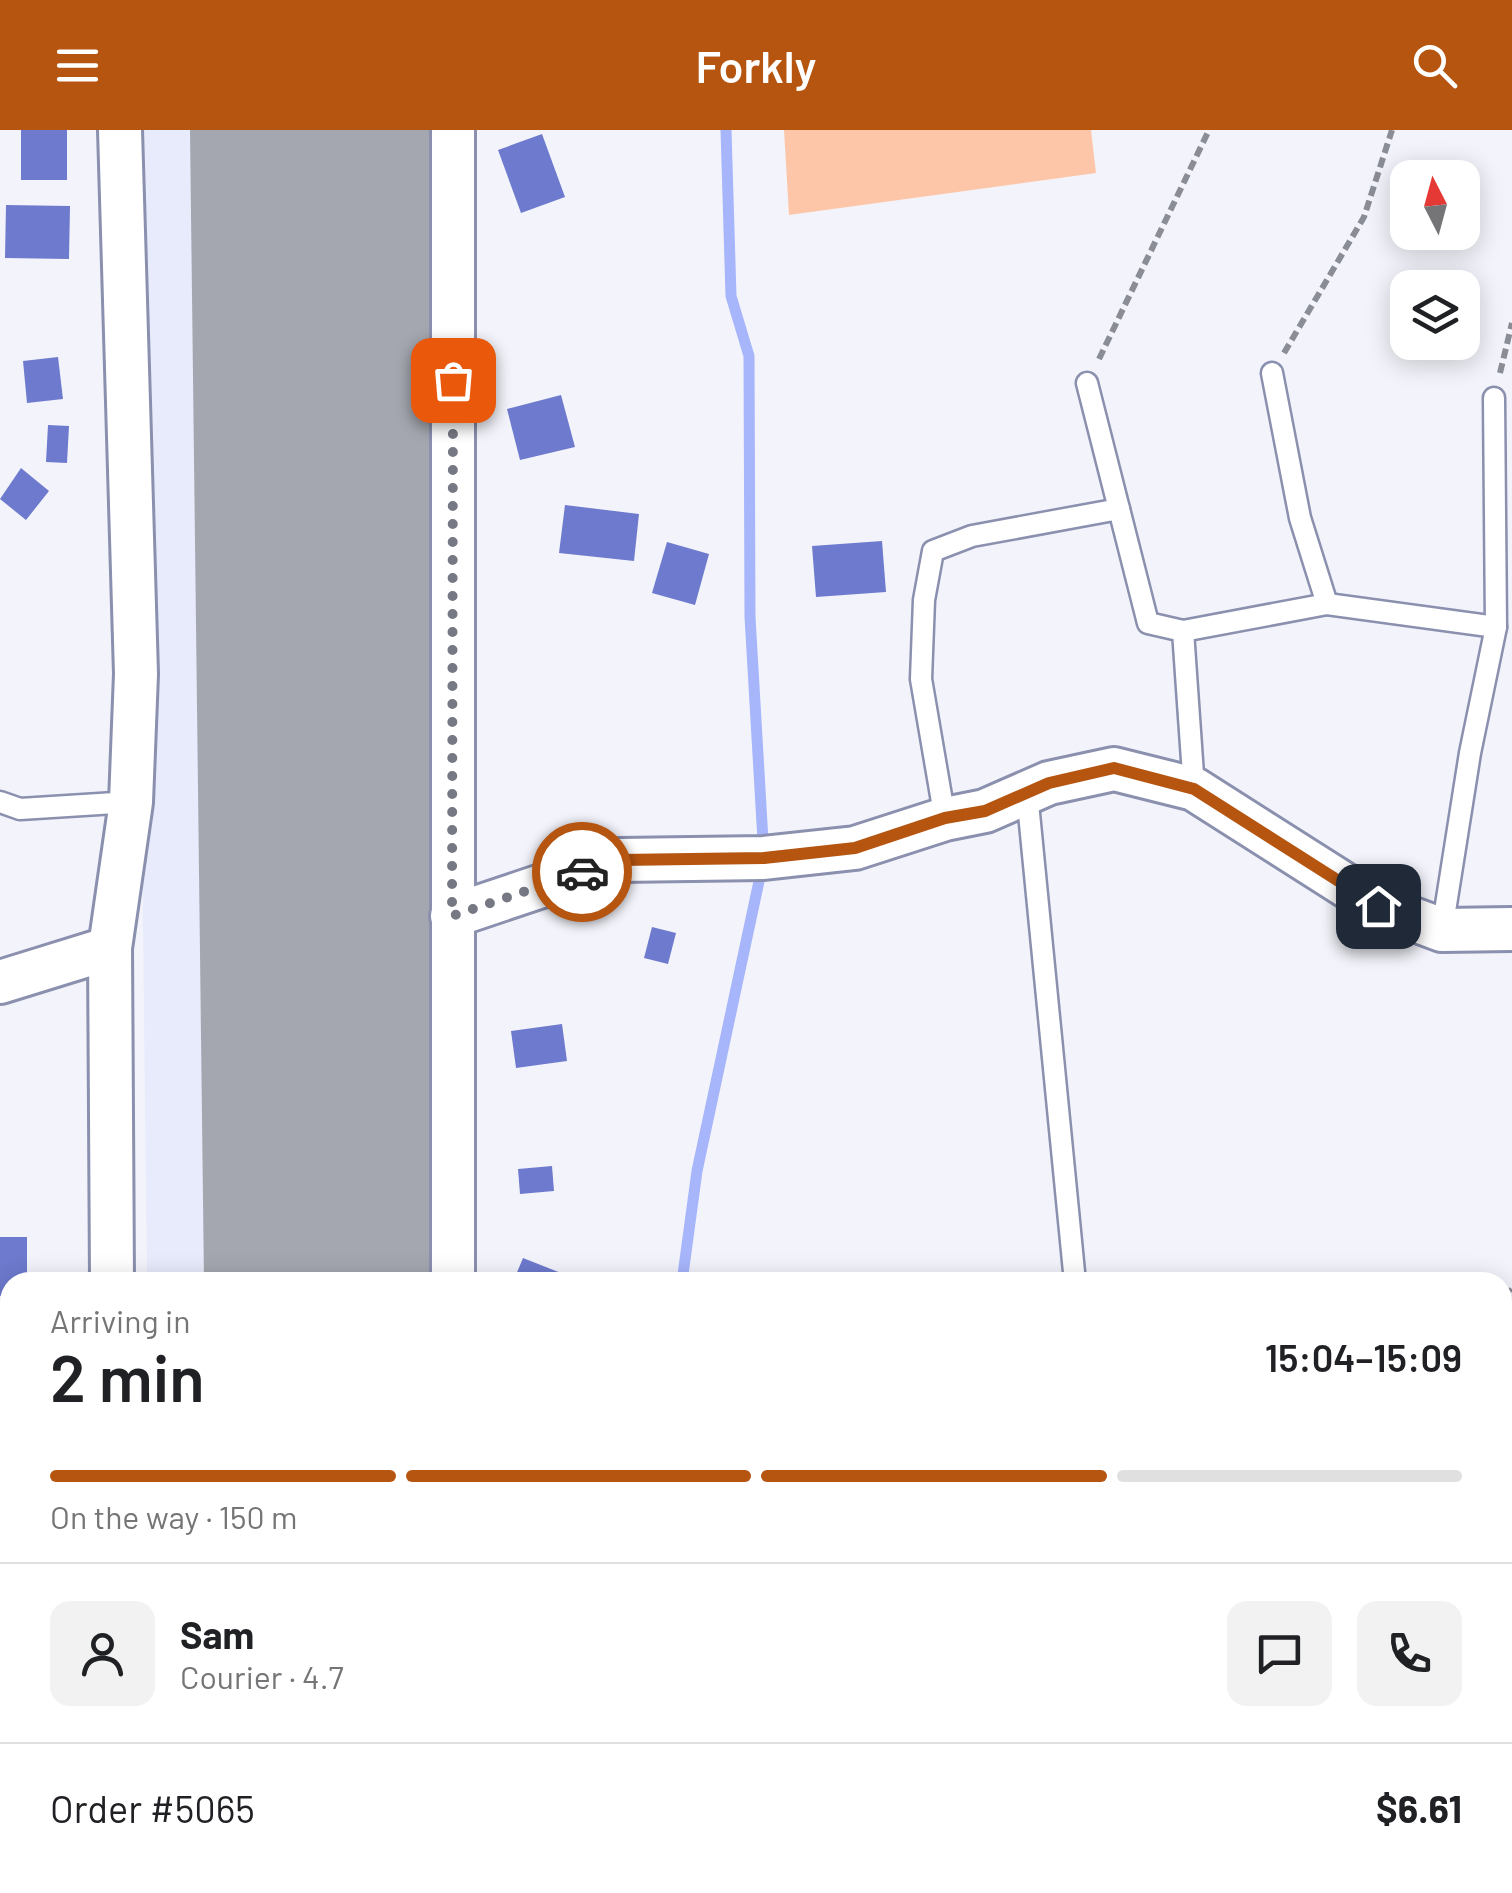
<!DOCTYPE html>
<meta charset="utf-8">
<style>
body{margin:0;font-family:Barlow,sans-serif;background:#f2f2f2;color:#202124;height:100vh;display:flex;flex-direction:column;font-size:38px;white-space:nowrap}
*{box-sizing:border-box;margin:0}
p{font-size:32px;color:#757577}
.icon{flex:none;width:55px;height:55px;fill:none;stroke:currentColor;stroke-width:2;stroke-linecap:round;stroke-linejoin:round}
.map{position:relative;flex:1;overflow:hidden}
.details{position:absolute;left:0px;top:1142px;width:1512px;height:622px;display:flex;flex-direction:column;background:#fff;border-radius:30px 30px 0 0;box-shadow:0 5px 25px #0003}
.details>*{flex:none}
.needle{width:65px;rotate:354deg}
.buttons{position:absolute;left:1390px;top:30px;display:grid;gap:20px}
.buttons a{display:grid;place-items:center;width:90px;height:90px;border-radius:20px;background:#fff;box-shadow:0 5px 25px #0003;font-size:50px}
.pin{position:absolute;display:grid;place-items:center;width:85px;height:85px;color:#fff;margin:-42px;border-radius:20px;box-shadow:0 5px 15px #0006}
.courier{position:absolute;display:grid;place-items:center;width:100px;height:100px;margin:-50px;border:8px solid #b55510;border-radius:50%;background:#fff;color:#222;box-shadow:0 2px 12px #0007}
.head em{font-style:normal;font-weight:600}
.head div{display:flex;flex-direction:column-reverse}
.head{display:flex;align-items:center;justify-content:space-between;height:170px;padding:0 50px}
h1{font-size:65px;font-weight:600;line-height:75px}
.bar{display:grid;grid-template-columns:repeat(4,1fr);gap:15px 10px;align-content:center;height:120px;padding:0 50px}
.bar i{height:12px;border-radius:8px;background:#e0e0e0}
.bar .active{background:#b55510}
.bar p{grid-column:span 4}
.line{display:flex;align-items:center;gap:25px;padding:0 50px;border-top:2px solid #e0e0e0}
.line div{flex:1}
.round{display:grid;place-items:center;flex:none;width:105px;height:105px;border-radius:20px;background:#f2f2f2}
header{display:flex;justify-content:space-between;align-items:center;height:130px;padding:0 50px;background:#b55510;color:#fff;font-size:45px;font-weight:600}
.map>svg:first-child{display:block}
</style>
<header><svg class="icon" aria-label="menu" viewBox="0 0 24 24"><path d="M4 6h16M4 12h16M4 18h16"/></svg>Forkly<svg class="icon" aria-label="search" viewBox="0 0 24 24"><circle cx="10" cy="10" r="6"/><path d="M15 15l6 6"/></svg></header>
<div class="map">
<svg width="1512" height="1763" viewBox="0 0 1512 1763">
<rect width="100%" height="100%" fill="#f3f4fb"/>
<g fill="#e8ebfb">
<polygon points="134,0 438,0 454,1152 147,1152"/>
<rect x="154" y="1755" width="311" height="8"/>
</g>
<polygon fill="#fdc6a9" points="784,0 1091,0 1096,43 789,85"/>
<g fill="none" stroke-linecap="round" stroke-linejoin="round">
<g stroke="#a7b5fb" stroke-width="11">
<polyline points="682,1152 697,1041 764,728 750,487 749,226 731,166 726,0"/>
<polyline points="634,1755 634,1763"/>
</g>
<g stroke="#a5a7b0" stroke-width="250">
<polyline points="315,0 329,1152"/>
<polyline points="336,1755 336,1763"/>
</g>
</g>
<g fill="#6d7acd">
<rect x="21" y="0" width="46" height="50"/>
<polygon points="542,4 565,67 521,83 498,20"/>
<polygon points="6,75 70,76 69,129 5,128"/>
<polygon points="58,227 63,269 27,273 23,231"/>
<polygon points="561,265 575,317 520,330 507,279"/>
<polygon points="48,295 69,296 67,333 46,332"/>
<polygon points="21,338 49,361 26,390 0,369"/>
<polygon points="565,375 639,384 634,431 559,423"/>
<polygon points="882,411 886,462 816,467 812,416"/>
<polygon points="667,412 709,424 695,475 652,463"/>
<polygon points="652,797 676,803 668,834 644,828"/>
<polygon points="562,894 567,931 516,938 511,901"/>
<polygon points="552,1036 554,1061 520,1064 518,1039"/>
<polygon points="0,1107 27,1107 27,1152 10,1152 10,1165 0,1166"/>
<polygon points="523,1128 561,1143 557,1152 513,1152"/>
<polygon points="0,1174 10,1175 10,1209 0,1209"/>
</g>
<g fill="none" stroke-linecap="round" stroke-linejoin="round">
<defs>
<g id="service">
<polyline points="1272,243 1300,388 1327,474"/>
<polyline points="1087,253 1148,493 1183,501 1194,659"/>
<polyline points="1183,501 1327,474 1496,497"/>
<polyline points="1027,663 1075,1152"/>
<polyline points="0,672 20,679 131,672"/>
<polyline points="945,689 921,549 924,470 933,421 972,406 1119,379"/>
<polyline points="1442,800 1470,623 1496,497 1494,268"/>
<polyline points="0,1320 10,1323"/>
</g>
<g id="minor">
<polyline points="452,786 619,730 764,728 855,718 945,689 985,681 1049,653 1114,639 1194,659 1378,776 1442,800 1512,799"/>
<polyline points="0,852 110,818"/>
<polyline points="112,1152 110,818 131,672 136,544 120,0"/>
<polyline points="453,1152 453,0"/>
<polyline points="124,1755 125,1763"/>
<polyline points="455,1755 455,1763"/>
</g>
</defs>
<use href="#service" stroke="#8a90ae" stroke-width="25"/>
<use href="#minor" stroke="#8a90ae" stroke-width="48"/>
<g stroke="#8a8c96" stroke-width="6" stroke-dasharray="10 5" stroke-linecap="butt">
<polyline points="1284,223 1364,87 1392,0"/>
<polyline points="1099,229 1209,0"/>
<polyline points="1500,243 1512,193"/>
<polyline points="1502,1174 1512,1159"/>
</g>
<use href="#service" stroke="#fff" stroke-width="20"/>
<use href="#minor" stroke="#fff" stroke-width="42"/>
</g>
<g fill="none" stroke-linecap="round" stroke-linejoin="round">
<polyline stroke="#767883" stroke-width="10" stroke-dasharray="0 18" points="453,250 452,786 582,742"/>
<polyline stroke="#b55510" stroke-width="12" points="582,742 619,730 764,728 855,718 945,688 985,681 1049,653 1114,638 1194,659 1378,776"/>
</g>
</svg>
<div class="buttons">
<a><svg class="needle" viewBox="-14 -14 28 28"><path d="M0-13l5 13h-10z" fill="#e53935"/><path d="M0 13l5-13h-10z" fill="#757577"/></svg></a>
<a><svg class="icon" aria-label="layers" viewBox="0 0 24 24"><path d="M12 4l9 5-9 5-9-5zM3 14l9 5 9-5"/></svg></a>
</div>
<div class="pin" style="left:453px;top:250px;background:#ea580c"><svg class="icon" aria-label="bag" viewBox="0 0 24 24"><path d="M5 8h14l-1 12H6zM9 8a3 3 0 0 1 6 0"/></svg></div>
<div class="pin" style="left:1378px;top:776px;background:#1f2937"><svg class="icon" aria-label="home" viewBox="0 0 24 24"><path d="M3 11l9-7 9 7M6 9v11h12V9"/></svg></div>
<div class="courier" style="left:582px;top:742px"><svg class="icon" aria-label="car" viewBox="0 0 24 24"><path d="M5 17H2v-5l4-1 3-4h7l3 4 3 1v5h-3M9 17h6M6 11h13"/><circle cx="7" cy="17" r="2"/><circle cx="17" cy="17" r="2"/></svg></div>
<section class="details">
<div class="head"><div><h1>2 min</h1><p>Arriving in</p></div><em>15:04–15:09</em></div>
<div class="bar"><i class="active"></i><i class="active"></i><i class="active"></i><i></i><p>On the way · 150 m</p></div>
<div class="line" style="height:180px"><a class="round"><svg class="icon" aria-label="person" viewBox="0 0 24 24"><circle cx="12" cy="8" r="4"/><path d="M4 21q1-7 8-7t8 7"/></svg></a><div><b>Sam</b><p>Courier · 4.7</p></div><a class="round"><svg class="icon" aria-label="chat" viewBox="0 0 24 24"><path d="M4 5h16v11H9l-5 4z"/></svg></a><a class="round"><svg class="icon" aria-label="phone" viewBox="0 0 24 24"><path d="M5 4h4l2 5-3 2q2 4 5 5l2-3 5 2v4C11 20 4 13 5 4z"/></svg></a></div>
<div class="line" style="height:130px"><div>Order #5065</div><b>$6.61</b></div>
</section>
</div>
